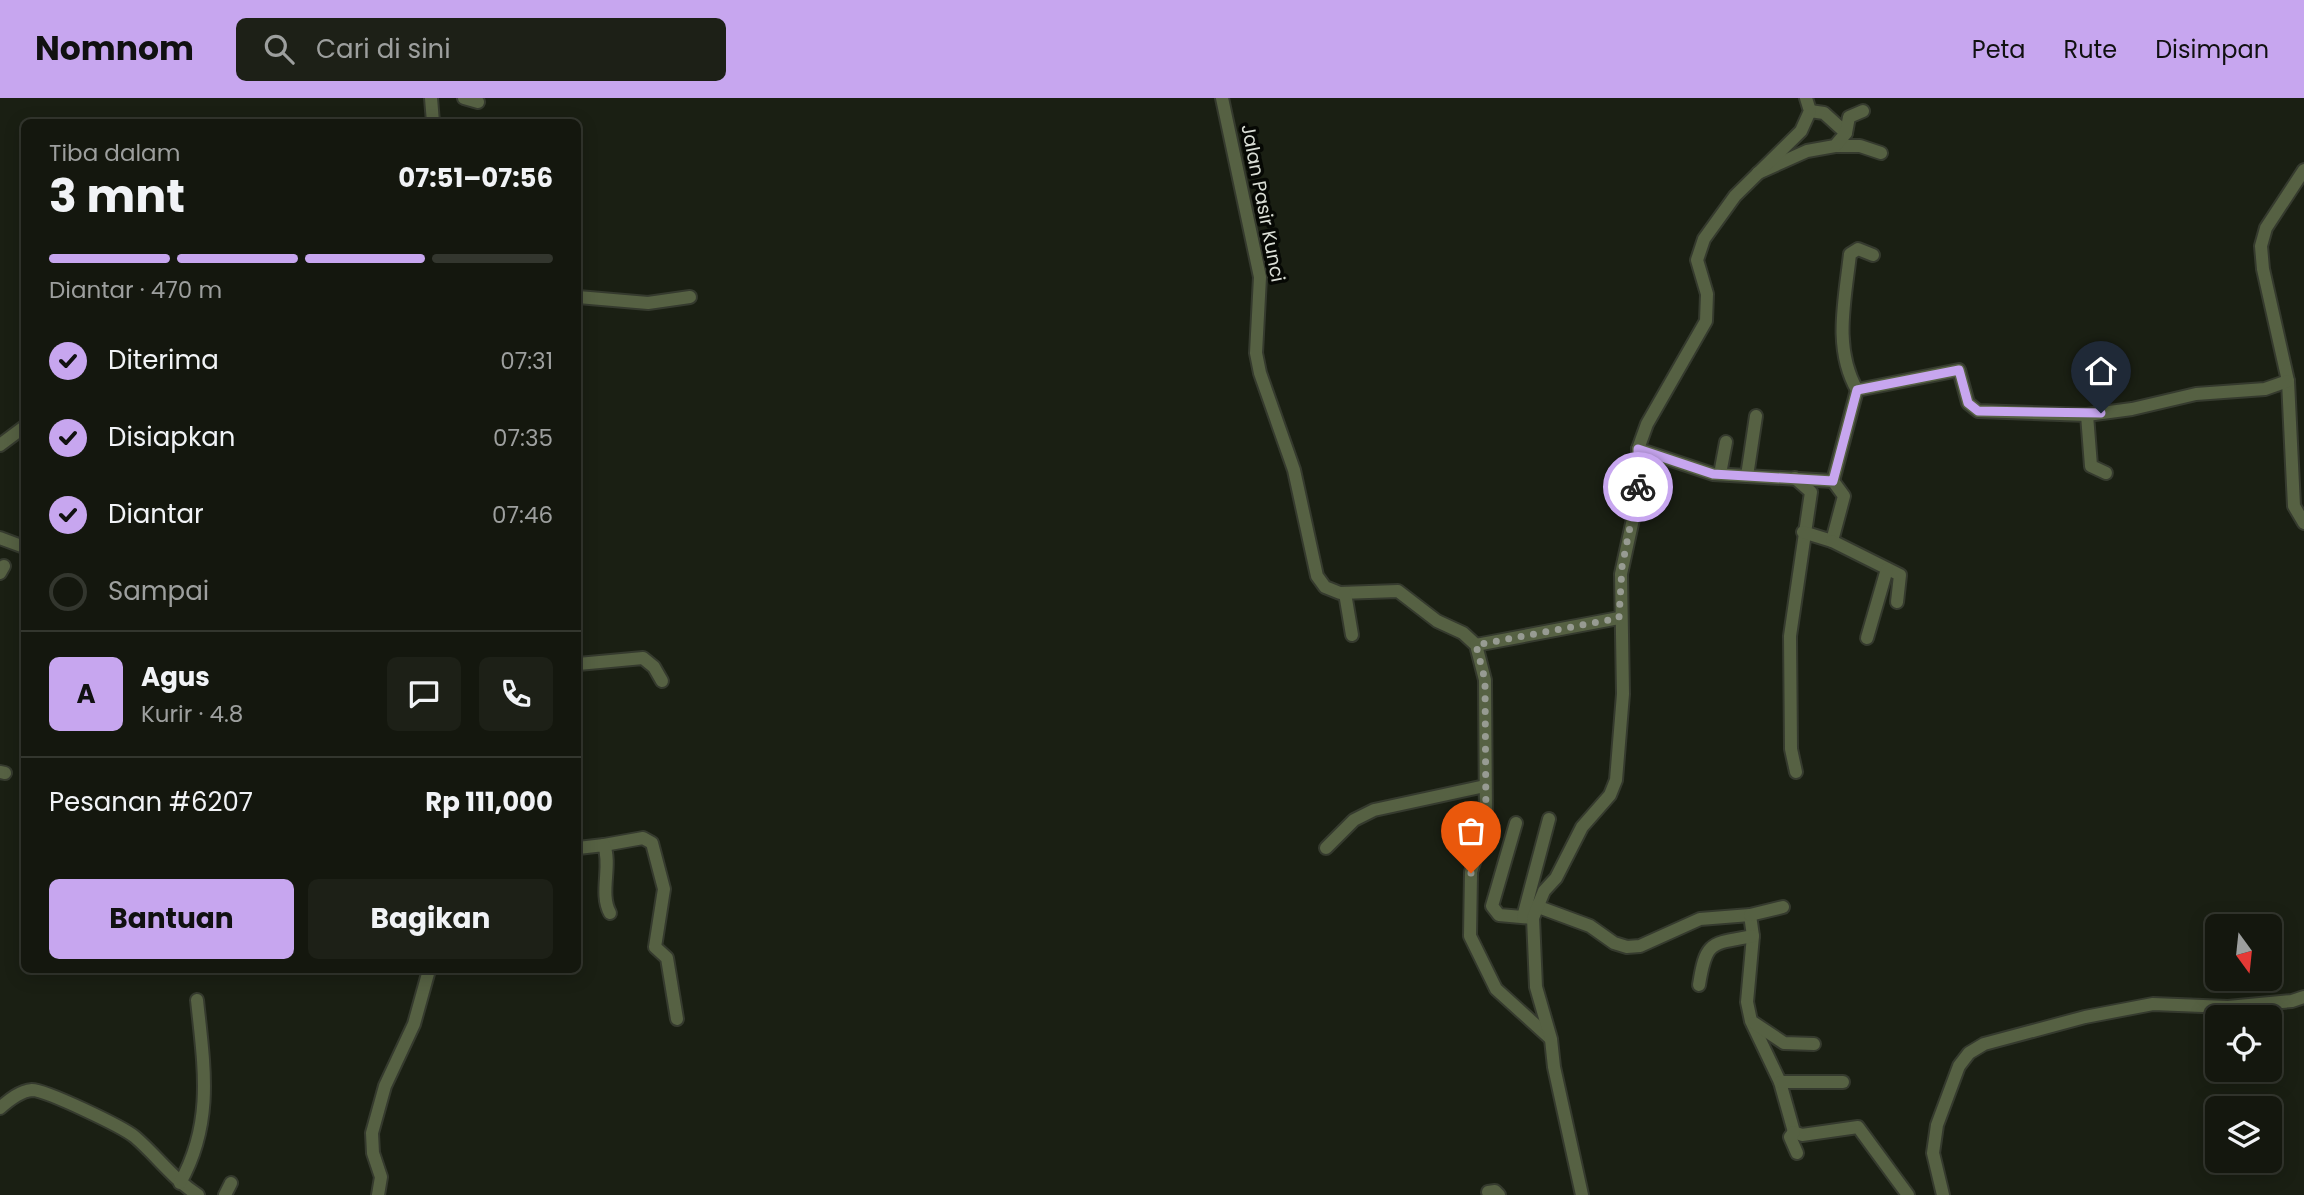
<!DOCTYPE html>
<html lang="id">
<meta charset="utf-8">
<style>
body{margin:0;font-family:Poppins,sans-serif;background:#1d2017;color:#f1f3f6;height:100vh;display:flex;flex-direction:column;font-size:26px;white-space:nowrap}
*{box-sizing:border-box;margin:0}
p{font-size:23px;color:#9d9f9e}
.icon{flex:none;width:38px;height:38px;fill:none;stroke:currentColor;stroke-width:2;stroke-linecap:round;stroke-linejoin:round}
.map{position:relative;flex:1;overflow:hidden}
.drawer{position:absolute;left:21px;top:21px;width:560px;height:854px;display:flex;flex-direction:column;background:#14170e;border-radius:10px;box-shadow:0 4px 18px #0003,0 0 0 2px #33362e}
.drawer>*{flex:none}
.needle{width:46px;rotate:165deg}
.controls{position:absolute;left:2205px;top:816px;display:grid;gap:14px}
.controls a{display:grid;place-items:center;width:77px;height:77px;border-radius:10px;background:#14170e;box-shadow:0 4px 18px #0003,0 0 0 2px #33362e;font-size:35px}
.pin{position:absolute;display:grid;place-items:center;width:60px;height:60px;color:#fff;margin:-72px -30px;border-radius:50% 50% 50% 0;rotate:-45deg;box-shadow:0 0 7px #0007}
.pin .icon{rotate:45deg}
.courier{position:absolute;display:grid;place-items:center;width:70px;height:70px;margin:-35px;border:5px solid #c7a6ef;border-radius:50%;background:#fff;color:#222;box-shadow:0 2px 9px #0007}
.summary em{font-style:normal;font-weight:700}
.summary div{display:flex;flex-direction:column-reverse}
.summary{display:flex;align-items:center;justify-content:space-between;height:119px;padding:0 28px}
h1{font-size:46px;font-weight:700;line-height:52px}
.bar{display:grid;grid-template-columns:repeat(4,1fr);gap:10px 7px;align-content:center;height:84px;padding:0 28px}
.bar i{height:9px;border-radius:5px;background:#33362e}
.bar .current{background:#c7a6ef}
.bar p{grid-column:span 4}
.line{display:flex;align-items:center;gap:18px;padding:0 28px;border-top:2px solid #33362e}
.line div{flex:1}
.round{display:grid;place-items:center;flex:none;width:74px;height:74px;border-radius:10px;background:#1d2017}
ol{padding:0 28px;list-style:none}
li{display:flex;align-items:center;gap:21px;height:77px}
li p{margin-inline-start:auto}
li .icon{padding:7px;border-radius:50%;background:#c7a6ef;color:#111;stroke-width:4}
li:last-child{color:#9d9f9e}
li i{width:38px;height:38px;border:4px solid #33362e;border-radius:50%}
.button{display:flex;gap:14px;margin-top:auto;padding:14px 28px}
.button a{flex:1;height:80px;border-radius:10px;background:#c7a6ef;color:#111;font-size:28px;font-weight:700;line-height:80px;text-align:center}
.button a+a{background:#1d2017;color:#f1f3f6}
header{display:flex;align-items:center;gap:42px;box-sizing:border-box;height:98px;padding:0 35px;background:#c7a6ef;color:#111}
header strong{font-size:33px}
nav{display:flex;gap:38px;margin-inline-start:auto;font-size:24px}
.search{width:490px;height:63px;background:#1d2017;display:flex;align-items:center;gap:18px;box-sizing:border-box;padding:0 24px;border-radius:10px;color:#9d9f9e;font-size:26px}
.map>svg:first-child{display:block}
</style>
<header>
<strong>Nomnom</strong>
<div class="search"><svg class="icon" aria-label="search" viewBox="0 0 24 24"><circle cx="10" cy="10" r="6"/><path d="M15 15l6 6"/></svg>Cari di sini</div>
<nav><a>Peta</a><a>Rute</a><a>Disimpan</a></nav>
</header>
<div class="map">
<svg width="2304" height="1097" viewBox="0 0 2304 1097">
<rect width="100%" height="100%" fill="#1a1f13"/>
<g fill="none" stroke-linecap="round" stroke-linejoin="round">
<defs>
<g id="minor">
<polyline points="431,0 433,24"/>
<polyline points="464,0 478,4"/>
<polyline points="1222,0 1260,179 1256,255 1260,275 1294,372 1317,478 1325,489 1340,495 1398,493 1437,523 1463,535 1476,547 1485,582 1486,725 1471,774 1470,838 1496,891 1550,940"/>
<polyline points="1810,13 1824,15 1846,35"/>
<polyline points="1835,48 1860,48 1881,55"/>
<polyline points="2304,72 2266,130 2261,148 2263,171 2288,283 2294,408 2304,425"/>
<polyline points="1758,75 1807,53 1835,48 1846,35 1849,19 1863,13"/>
<polyline points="578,199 648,205 690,199"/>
<path d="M1857,292C1833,250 1845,202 1850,156L1858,151L1873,157"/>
<polyline points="2087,317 2091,368 2106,375"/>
<polyline points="0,347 24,329"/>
<polyline points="1638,351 1713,376 1833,383 1857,292 1959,272 1968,305 1978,313 2087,317 2132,311 2196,296 2265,291 2288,283"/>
<polyline points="1720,376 1726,344"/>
<polyline points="1747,378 1756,318"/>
<polyline points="1795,380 1811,394 1790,538 1791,651 1796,674"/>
<polyline points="1803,434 1832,443 1844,398 1833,383"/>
<polyline points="0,440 24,449"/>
<polyline points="1832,443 1900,477 1897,504"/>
<polyline points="0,475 4,468"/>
<polyline points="1345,495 1352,537"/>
<polyline points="1867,540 1887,471"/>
<polyline points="1476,547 1619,520"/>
<polyline points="578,566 643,560 654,569 662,583"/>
<polyline points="0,674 5,675"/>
<polyline points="1516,725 1492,808 1499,817 1533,820"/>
<polyline points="604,747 643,740 652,745 664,791 655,849 667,860 677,921"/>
<path d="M578,750L604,747C612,768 599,795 610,815"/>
<polyline points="1326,750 1354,722 1374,712 1485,688"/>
<polyline points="1536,808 1590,828 1614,845 1627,849 1640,848 1700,821 1750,817 1753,838 1747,904 1751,923 1780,984 1794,1034 1802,1037 1858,1029 1908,1097"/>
<polyline points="1750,817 1783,809"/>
<polyline points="1523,819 1549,721"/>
<path d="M1699,887C1706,842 1711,846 1753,838"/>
<polyline points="1754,925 1784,945 1814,946"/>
<polyline points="1780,984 1843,984"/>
<path d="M0,1010C9,1002 20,993 32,992C46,992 123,1029 135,1039C157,1058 173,1081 198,1097"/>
<polyline points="1794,1034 1790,1039 1797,1055"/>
<path d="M180,1085C214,1024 204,969 197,902"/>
<polyline points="1488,1094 1495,1093 1499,1097"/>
<polyline points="225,1097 231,1085"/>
<polyline points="378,1097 381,1079 373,1055 372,1035 385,988 414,926 429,872"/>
<polyline points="1582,1097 1554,969 1551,941 1536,889 1533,820 1544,793 1556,780 1582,729 1610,697 1616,682 1623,596 1621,476 1638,398 1638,351 1647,326 1706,223 1707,196 1697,162 1704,141 1735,98 1801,33 1810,13 1806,0"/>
<polyline points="1943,1097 1933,1055 1937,1027 1959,968 1969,955 1984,946 2085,919 2153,906 2228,909 2292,903 2304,899"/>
</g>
</defs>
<use href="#minor" stroke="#353a2e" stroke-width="16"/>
<use href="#minor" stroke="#566143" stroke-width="12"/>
</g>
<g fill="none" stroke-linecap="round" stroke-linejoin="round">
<polyline stroke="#979b92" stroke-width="7" stroke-dasharray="0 12.6" points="1471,775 1486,725 1485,582 1476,547 1619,520 1622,469 1638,389"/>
<polyline stroke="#c7a6ef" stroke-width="9" points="1638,389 1638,351 1713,376 1833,383 1857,292 1959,272 1968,305 1978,313 2101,315"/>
</g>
<g text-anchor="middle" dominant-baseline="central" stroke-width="7" stroke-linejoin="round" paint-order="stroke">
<g font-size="19" fill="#daded6" stroke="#060804">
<text transform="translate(1263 105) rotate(79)">Jalan Pasir Kunci</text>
</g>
</g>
</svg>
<div class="controls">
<a><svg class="needle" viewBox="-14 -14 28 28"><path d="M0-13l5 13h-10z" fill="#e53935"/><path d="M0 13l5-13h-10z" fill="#9d9f9e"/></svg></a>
<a><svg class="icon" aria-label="locate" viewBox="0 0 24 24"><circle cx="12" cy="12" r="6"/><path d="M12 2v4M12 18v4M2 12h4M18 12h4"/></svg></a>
<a><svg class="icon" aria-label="layers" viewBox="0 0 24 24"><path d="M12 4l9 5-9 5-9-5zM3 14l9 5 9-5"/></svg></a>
</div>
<div class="pin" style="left:1471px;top:775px;background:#ea580c"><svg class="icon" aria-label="bag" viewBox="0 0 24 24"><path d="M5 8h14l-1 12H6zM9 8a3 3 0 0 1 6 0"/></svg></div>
<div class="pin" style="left:2101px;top:315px;background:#1f2937"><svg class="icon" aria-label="home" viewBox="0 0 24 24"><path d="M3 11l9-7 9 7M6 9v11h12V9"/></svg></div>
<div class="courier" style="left:1638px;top:389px"><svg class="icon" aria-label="bike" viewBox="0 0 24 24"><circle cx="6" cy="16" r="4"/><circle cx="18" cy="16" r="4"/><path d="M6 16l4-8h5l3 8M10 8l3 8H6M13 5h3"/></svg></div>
<section class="drawer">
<div class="summary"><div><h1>3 mnt</h1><p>Tiba dalam</p></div><em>07:51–07:56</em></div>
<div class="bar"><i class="current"></i><i class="current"></i><i class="current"></i><i></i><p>Diantar · 470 m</p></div>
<ol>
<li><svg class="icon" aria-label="check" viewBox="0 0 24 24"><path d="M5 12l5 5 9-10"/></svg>Diterima<p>07:31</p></li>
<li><svg class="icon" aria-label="check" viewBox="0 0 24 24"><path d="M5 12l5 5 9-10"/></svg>Disiapkan<p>07:35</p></li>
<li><svg class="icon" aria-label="check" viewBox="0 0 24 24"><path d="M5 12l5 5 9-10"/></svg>Diantar<p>07:46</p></li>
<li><i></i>Sampai</li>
</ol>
<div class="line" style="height:126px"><b class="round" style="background:#c7a6ef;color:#111">A</b><div><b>Agus</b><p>Kurir · 4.8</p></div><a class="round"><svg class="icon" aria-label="chat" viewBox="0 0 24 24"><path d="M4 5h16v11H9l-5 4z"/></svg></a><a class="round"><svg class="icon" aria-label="phone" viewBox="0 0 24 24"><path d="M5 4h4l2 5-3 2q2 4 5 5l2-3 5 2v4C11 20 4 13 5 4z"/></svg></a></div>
<div class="line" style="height:91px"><div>Pesanan #6207</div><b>Rp 111,000</b></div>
<div class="button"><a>Bantuan</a><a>Bagikan</a></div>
</section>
</div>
